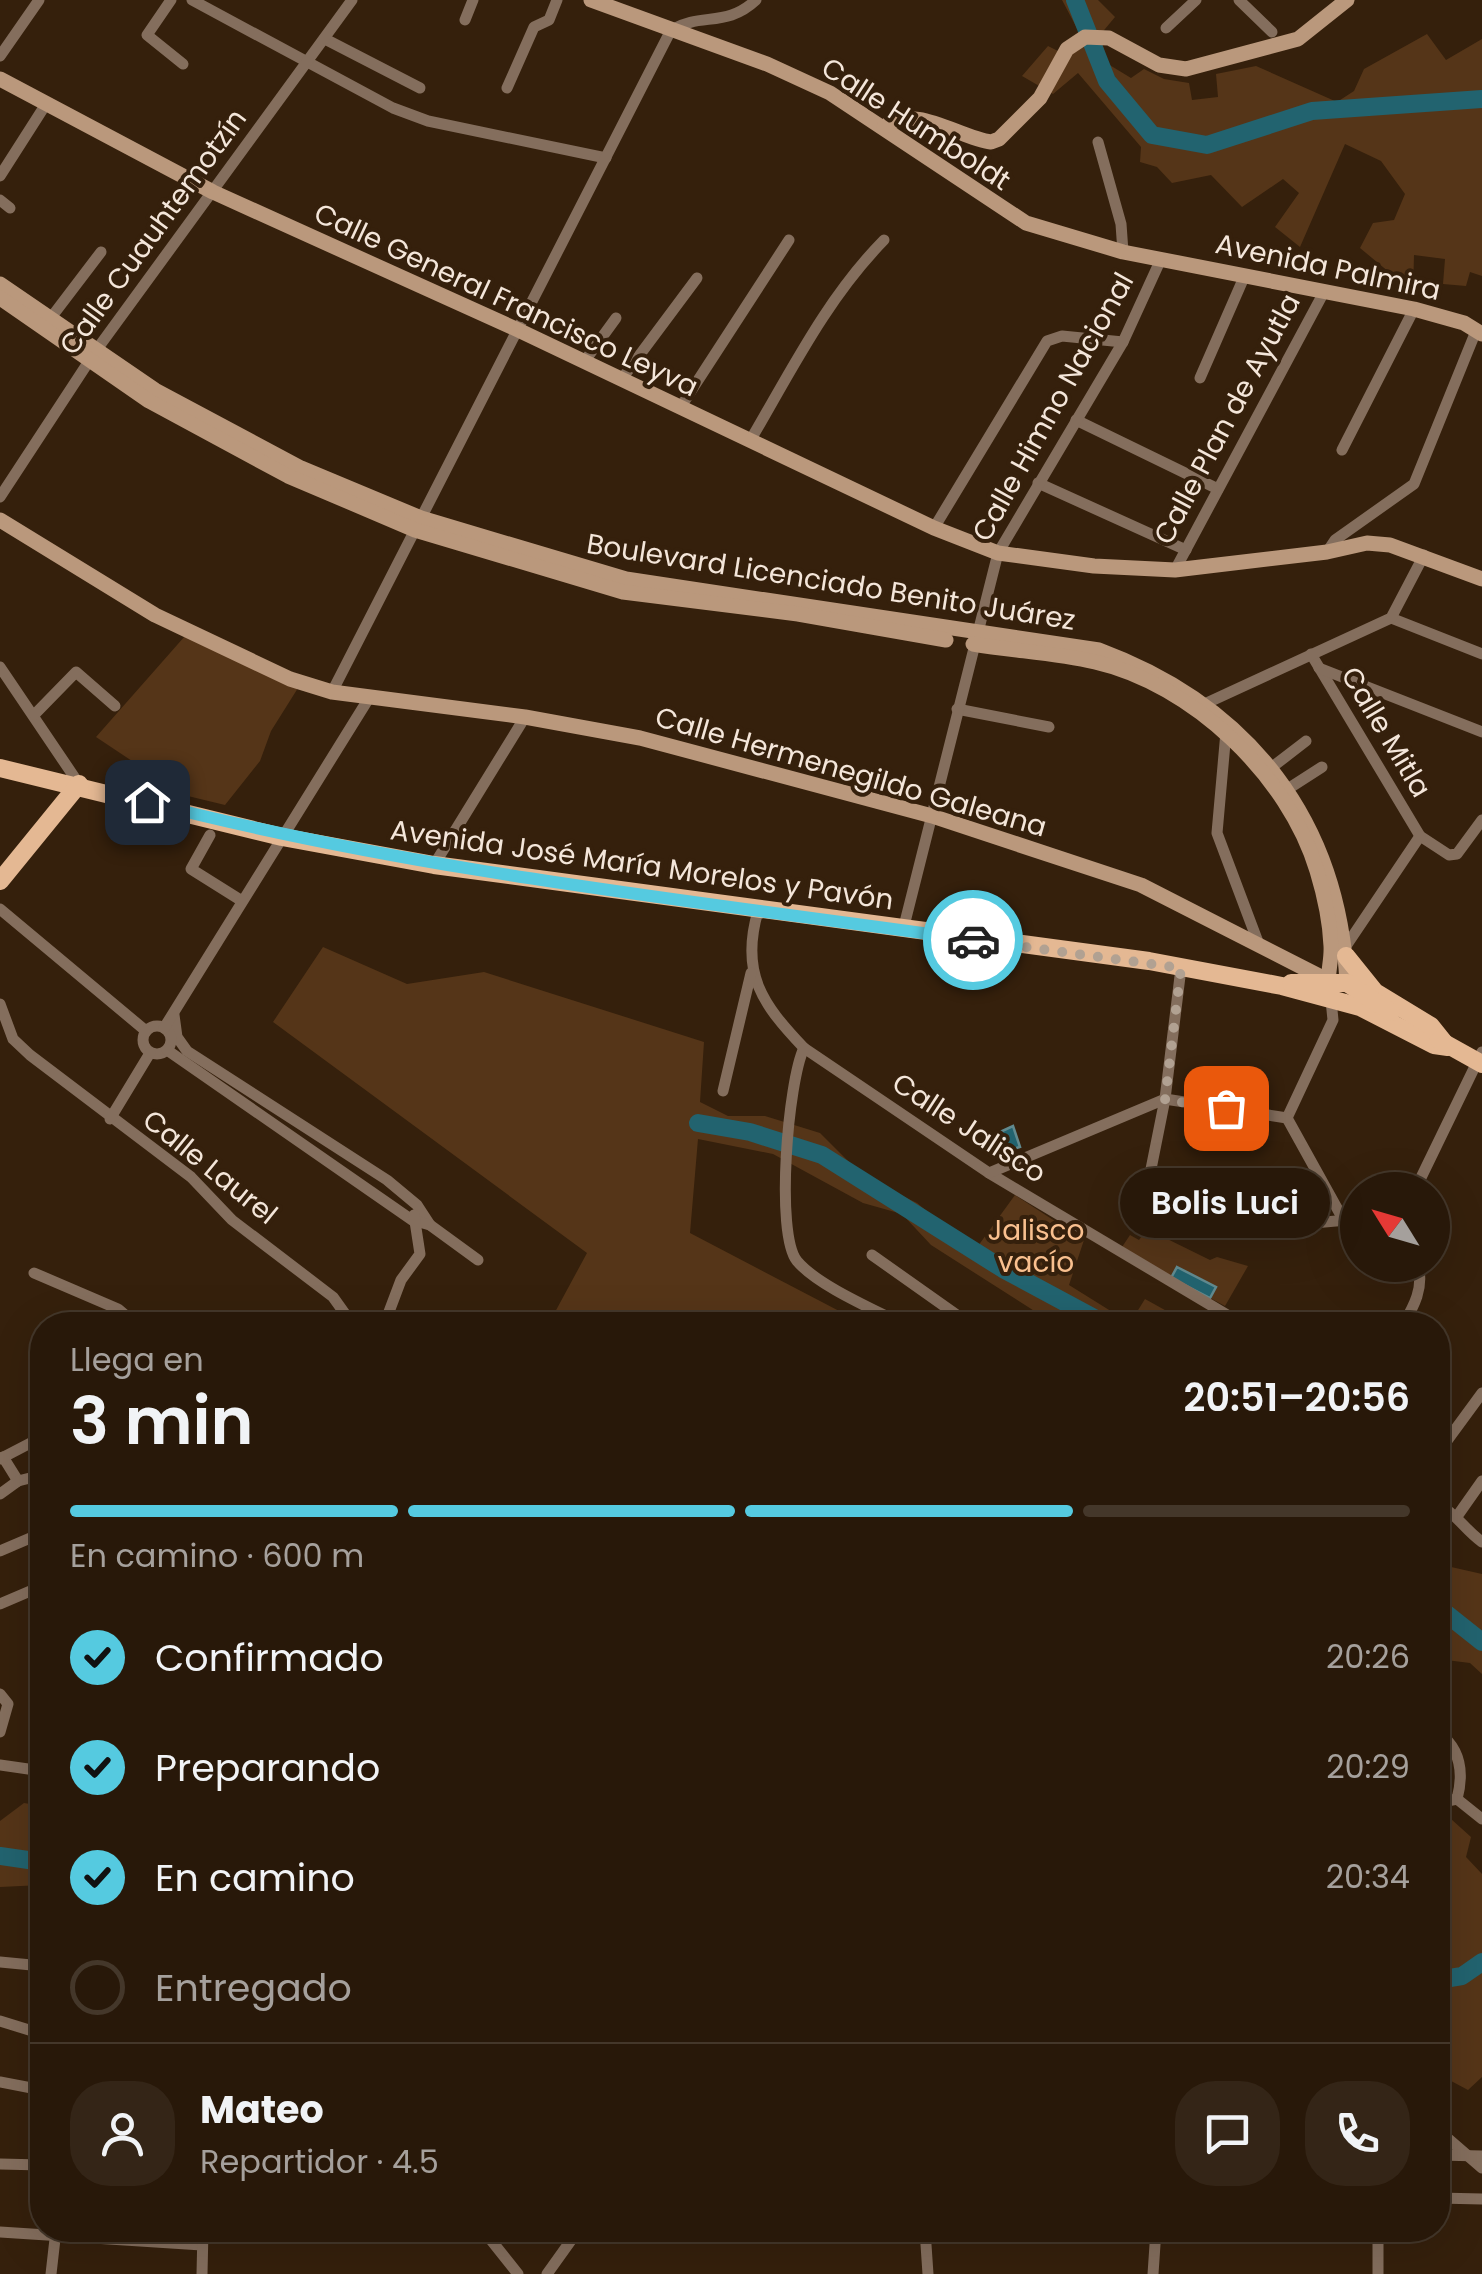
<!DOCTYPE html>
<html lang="es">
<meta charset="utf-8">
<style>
body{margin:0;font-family:Poppins,sans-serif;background:#342517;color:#f1f3f6;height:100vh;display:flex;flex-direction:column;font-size:38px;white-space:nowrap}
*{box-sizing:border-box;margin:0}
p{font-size:32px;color:#a5a09c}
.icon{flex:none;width:55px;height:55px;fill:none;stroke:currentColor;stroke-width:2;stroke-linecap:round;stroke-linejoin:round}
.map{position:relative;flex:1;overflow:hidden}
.panel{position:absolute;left:30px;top:1312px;width:1420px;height:930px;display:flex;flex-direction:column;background:#281809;border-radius:40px;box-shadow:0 10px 40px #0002,0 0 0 2px #44372a}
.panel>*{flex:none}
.needle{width:65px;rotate:307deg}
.fabs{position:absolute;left:1340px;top:1172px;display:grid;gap:20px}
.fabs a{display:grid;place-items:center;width:110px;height:110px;border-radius:50%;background:#281809;box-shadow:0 10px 40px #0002,0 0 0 2px #44372a;font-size:50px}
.pin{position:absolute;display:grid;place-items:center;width:85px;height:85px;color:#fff;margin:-42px;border-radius:20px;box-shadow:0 5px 15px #0006}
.courier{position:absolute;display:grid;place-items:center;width:100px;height:100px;margin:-50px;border:8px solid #55cae0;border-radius:50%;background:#fff;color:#222;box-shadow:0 2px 12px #0007}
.bubble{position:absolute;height:70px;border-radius:35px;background:#281809;box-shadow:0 10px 40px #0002,0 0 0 2px #44372a;font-size:32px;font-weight:600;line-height:70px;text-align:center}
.overview em{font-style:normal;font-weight:600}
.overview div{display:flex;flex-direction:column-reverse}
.overview{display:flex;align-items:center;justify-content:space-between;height:170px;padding:0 40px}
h1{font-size:65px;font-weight:600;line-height:75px}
.bar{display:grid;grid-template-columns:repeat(4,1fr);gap:15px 10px;align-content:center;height:120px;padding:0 40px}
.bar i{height:12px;border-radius:8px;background:#44372a}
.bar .on{background:#55cae0}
.bar p{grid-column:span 4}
.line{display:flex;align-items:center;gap:25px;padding:0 40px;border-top:2px solid #44372a}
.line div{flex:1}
.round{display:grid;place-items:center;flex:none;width:105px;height:105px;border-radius:40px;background:#342517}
ol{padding:0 40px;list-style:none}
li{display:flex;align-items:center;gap:30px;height:110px}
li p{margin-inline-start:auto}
li .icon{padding:10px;border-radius:50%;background:#55cae0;color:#111;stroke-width:4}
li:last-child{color:#a5a09c}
li i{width:55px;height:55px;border:5px solid #44372a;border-radius:50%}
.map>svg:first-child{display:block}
</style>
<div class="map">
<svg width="1482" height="2274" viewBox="0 0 1482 2274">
<rect width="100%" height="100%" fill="#35200c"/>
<g fill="#553518">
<polygon points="1062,0 1098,0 1115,17 1100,35 1108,64 1131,78 1144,69 1164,79 1189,83 1192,100 1218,97 1216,74 1256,66 1337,102 1354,91 1364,69 1427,34 1446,60 1482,39 1482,276 1470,272 1466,286 1443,284 1445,259 1414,255 1413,292 1360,248 1373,223 1394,220 1405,194 1381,161 1345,144 1300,247 1275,227 1299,193 1283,179 1242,207 1211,175 1172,183 1157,167 1140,162 1141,147 1078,73 1053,94 1022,76 1048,46 1062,53 1080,34"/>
<polygon points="185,636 298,688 271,731 260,761 225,805 163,790 164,779 133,769 135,763 96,737"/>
<polygon points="323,947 407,984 484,972 704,1042 700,1102 728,1116 765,1116 820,1133 864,1177 917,1203 971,1248 978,1246 1015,1195 1084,1240 1069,1285 1130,1323 1145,1299 1192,1325 1050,1321 931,1245 902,1214 863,1203 773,1154 698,1139 690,1233 866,1325 548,1325 587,1253 273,1022"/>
<polygon points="1147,1229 1210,1260 1217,1257 1248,1266 1225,1306 1120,1250 1130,1235 1139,1240"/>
<polygon points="1438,1564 1482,1574 1482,1674 1470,1663 1438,1659"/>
<polygon points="24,1803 42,1806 42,1885 0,1887 0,1821"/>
<polygon points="1451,1819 1471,1837 1466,1857 1482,1874 1482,2077 1468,2090 1438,2074 1438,1829"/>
</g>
<g fill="#22636f" stroke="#618a8f" stroke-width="2.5">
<polygon points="1013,1126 1020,1147 992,1155 987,1138"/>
<polygon points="1177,1267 1216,1287 1210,1298 1171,1278"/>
</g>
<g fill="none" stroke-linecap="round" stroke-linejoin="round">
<g stroke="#22636f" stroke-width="18">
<polyline points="1075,0 1107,81 1152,135 1207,145 1312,111 1482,99"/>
<polyline points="698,1123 750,1132 822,1155 1003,1269 1107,1325"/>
<polyline points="1438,1607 1482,1642"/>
<polyline points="0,1856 42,1862"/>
<polyline points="1438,1980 1462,1976 1482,1962"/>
</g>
<g stroke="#846e5d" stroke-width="11">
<polyline points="171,0 147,35 183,64"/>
<polyline points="192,0 393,108 428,121 606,158"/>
<polyline points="1239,0 1272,32"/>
<polyline points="465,20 473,0"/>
<polyline points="1166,28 1196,0"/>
<polyline points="325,39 420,88"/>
<polyline points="0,56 39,0"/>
<polyline points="507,88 534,27 549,20 557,0"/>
<polyline points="1098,142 1121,224 1123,252"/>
<polyline points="0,176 46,104"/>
<polyline points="0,200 10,208"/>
<polyline points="50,319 101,252"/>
<polyline points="584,362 616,318"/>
<polyline points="1200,378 1245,275"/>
<polyline points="621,380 697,278"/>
<polyline points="680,408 789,240"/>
<polyline points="1076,420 1218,489"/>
<path d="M750,441C791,371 827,298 884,240"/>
<polyline points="1342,450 1414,309"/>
<polyline points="1038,483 1186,550"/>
<polyline points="0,497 95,352 352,0"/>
<polyline points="934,528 1047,341 1062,336 1123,342"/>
<polyline points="1327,552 1335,540 1414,484 1476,331"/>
<polyline points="1175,570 1324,292"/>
<polyline points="1391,618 1482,654"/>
<polyline points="1311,654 1420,836 1449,855 1457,854 1482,820"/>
<polyline points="0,667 79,784"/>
<polyline points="1319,668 1482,732"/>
<path d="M332,692L671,30C702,12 726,28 756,0"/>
<polyline points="1198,707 1391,618 1424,555"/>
<polyline points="957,709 1049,727"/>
<polyline points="35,714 76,672 115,706"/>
<polyline points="1226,732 1217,833 1258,942"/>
<polyline points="1271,768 1306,741"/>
<polyline points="1280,794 1322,767"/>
<polyline points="210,835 191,869 242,901"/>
<polyline points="434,865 525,717"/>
<polyline points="0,909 146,1031"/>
<path d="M758,911C740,973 762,1004 804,1048L989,1173L1244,1325"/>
<polyline points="903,930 998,553 1123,342 1161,259"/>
<polyline points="1344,949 1420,836"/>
<polyline points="1181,968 1165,1099 1145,1199 1189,1230 1202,1233 1358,1219"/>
<polyline points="0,1004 13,1039 30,1055 191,1177 232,1220 333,1297 353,1325"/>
<polyline points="174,1015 177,1037 187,1051 387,1180 417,1205 430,1225"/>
<circle cx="157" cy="1040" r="14"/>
<polyline points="164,1028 369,698"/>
<path d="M804,1048C788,1081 775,1234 797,1261C818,1286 875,1310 904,1325"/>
<polyline points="167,1050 412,1220 430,1225 478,1260"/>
<polyline points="723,1091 751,973"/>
<polyline points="1287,1118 1333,1020 1331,1000"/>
<polyline points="1287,1118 1343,1219"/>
<polyline points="110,1119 150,1053"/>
<polyline points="989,1173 1165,1099 1287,1118"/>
<polyline points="1415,1190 1482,1052"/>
<polyline points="872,1255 971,1325"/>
<polyline points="34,1273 118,1309 137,1325"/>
<polyline points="384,1325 401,1280 420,1254 414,1215"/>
<path d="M1403,1325C1414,1306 1424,1288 1418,1265"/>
<polyline points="1438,1453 1482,1393"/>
<polyline points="3,1457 18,1481"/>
<polyline points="0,1459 42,1437"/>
<polyline points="0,1494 18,1481 42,1475"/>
<path d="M1438,1504C1457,1514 1464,1529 1482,1542"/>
<polyline points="1458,1515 1482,1481"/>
<polyline points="0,1551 42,1533"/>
<polyline points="0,1604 42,1586"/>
<polyline points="0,1694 8,1704 0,1732"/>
<path d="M1438,1732C1461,1749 1464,1773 1457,1799"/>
<polyline points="0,1765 42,1771"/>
<polyline points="1457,1799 1482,1819"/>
<polyline points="1438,1803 1457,1799"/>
<polyline points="0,1962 42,1966"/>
<polyline points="0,2021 42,2034"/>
<polyline points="0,2082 42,2090"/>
<polyline points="1438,2130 1482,2168"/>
<polyline points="1438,2155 1482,2156"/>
<polyline points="0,2164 42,2165"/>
<polyline points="1438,2198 1482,2199"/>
<polyline points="483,2230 518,2274"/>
<polyline points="925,2230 928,2274"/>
<polyline points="0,2232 202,2245"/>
<polyline points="51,2274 56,2230"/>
<polyline points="202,2274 203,2230"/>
<polyline points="547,2274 577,2232"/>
<polyline points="1153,2274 1156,2230"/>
<polyline points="1378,2274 1378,2230"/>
</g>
<g stroke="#ba987c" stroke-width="15">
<polyline points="591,0 767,64 830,93 1026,223 1123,252 1414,309 1464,323 1482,334"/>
<polyline points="0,79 213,192 516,329 934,528 998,553 1094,566 1175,570 1327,552 1367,543 1390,545 1482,579"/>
<path d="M884,127C915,103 959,138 991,142L999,139L1040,98L1067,49L1085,37L1109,38L1159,65L1186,69L1298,39L1347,0"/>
<path d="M0,284L155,390L301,468L421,518L626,579L1099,650C1250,706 1339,821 1347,983"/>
<polyline points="0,298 149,401 288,476 415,530 623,592 798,614 946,640"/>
<polyline points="0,520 155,615 290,679 332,692 525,717 640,738 932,816 1141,885 1327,980"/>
<path d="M973,644C1014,651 1056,653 1095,662C1192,684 1289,776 1317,871C1324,894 1330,922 1331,946C1332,962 1326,976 1329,992"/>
</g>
<g stroke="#e4b893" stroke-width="18">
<polyline points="0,768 282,837 434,865 1149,961 1282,986 1360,1007 1434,1045 1448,1047"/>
<polyline points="0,881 79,784"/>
<polyline points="1346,956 1375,992 1431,1026 1447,1046"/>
<polyline points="1291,983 1347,983 1391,1012"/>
<polyline points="1439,1040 1482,1064"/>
</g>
</g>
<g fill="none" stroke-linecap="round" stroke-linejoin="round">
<polyline stroke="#b1a192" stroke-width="10" stroke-dasharray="0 18" points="973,940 1181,968 1165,1100 1226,1108"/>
<path stroke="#55cae0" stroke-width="12" d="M147,802C418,872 696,901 973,940"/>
</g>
<g text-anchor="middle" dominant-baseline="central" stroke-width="8" stroke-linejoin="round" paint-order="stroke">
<g font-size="28" fill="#f4e6da" stroke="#35200c">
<text transform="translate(916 124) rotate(33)">Calle Humboldt</text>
<text transform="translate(153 232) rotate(-54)">Calle Cuauhtemotzín</text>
<text transform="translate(1328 267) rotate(12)">Avenida Palmira</text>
<text transform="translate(506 300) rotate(25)">Calle General Francisco Leyva</text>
<text transform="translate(1053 407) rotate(-61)">Calle Himno Nacional</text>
<text transform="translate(1227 419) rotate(-62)">Calle Plan de Ayutla</text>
<text transform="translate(831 582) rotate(9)">Boulevard Licenciado Benito Juárez</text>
<text transform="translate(1386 732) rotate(59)">Calle Mitla</text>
<text transform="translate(851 772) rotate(16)">Calle Hermenegildo Galeana</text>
<text transform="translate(642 865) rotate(8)">Avenida José María Morelos y Pavón</text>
<text transform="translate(969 1128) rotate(33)">Calle Jalisco</text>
<text transform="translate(210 1167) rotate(39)">Calle Laurel</text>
</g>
<g font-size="28" fill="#f9c08f" stroke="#35200c">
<text x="1036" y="1230">Jalisco<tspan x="1036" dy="32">vacío</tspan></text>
</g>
</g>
</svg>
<div class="fabs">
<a><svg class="needle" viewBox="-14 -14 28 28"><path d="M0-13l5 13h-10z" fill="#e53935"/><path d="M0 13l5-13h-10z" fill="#a5a09c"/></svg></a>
</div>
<div class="pin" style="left:1226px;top:1108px;background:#ea580c"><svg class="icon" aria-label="bag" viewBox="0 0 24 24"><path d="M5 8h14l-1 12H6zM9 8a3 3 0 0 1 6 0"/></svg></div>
<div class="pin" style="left:147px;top:802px;background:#1f2937"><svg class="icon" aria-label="home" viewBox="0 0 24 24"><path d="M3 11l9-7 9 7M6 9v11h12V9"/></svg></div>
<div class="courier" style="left:973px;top:940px"><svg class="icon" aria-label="car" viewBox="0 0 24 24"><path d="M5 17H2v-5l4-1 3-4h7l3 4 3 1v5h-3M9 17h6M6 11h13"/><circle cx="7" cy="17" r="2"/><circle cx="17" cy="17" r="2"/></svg></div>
<div class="bubble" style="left:1120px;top:1168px;width:210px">Bolis Luci</div>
<section class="panel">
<div class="overview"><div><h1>3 min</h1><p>Llega en</p></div><em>20:51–20:56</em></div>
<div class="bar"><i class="on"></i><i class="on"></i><i class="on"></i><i></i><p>En camino · 600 m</p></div>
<ol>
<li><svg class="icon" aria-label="check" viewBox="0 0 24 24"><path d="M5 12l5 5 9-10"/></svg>Confirmado<p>20:26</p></li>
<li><svg class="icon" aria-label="check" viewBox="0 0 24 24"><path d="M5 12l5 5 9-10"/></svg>Preparando<p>20:29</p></li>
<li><svg class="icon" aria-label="check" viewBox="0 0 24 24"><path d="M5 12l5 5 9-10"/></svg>En camino<p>20:34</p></li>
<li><i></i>Entregado</li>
</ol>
<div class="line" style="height:180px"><a class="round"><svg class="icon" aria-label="person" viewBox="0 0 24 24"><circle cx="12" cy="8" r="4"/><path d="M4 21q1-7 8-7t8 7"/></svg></a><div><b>Mateo</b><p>Repartidor · 4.5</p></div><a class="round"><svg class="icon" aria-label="chat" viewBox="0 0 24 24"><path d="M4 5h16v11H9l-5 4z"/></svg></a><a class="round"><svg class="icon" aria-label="phone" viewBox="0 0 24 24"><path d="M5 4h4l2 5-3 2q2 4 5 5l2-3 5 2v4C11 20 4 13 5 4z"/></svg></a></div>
</section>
</div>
